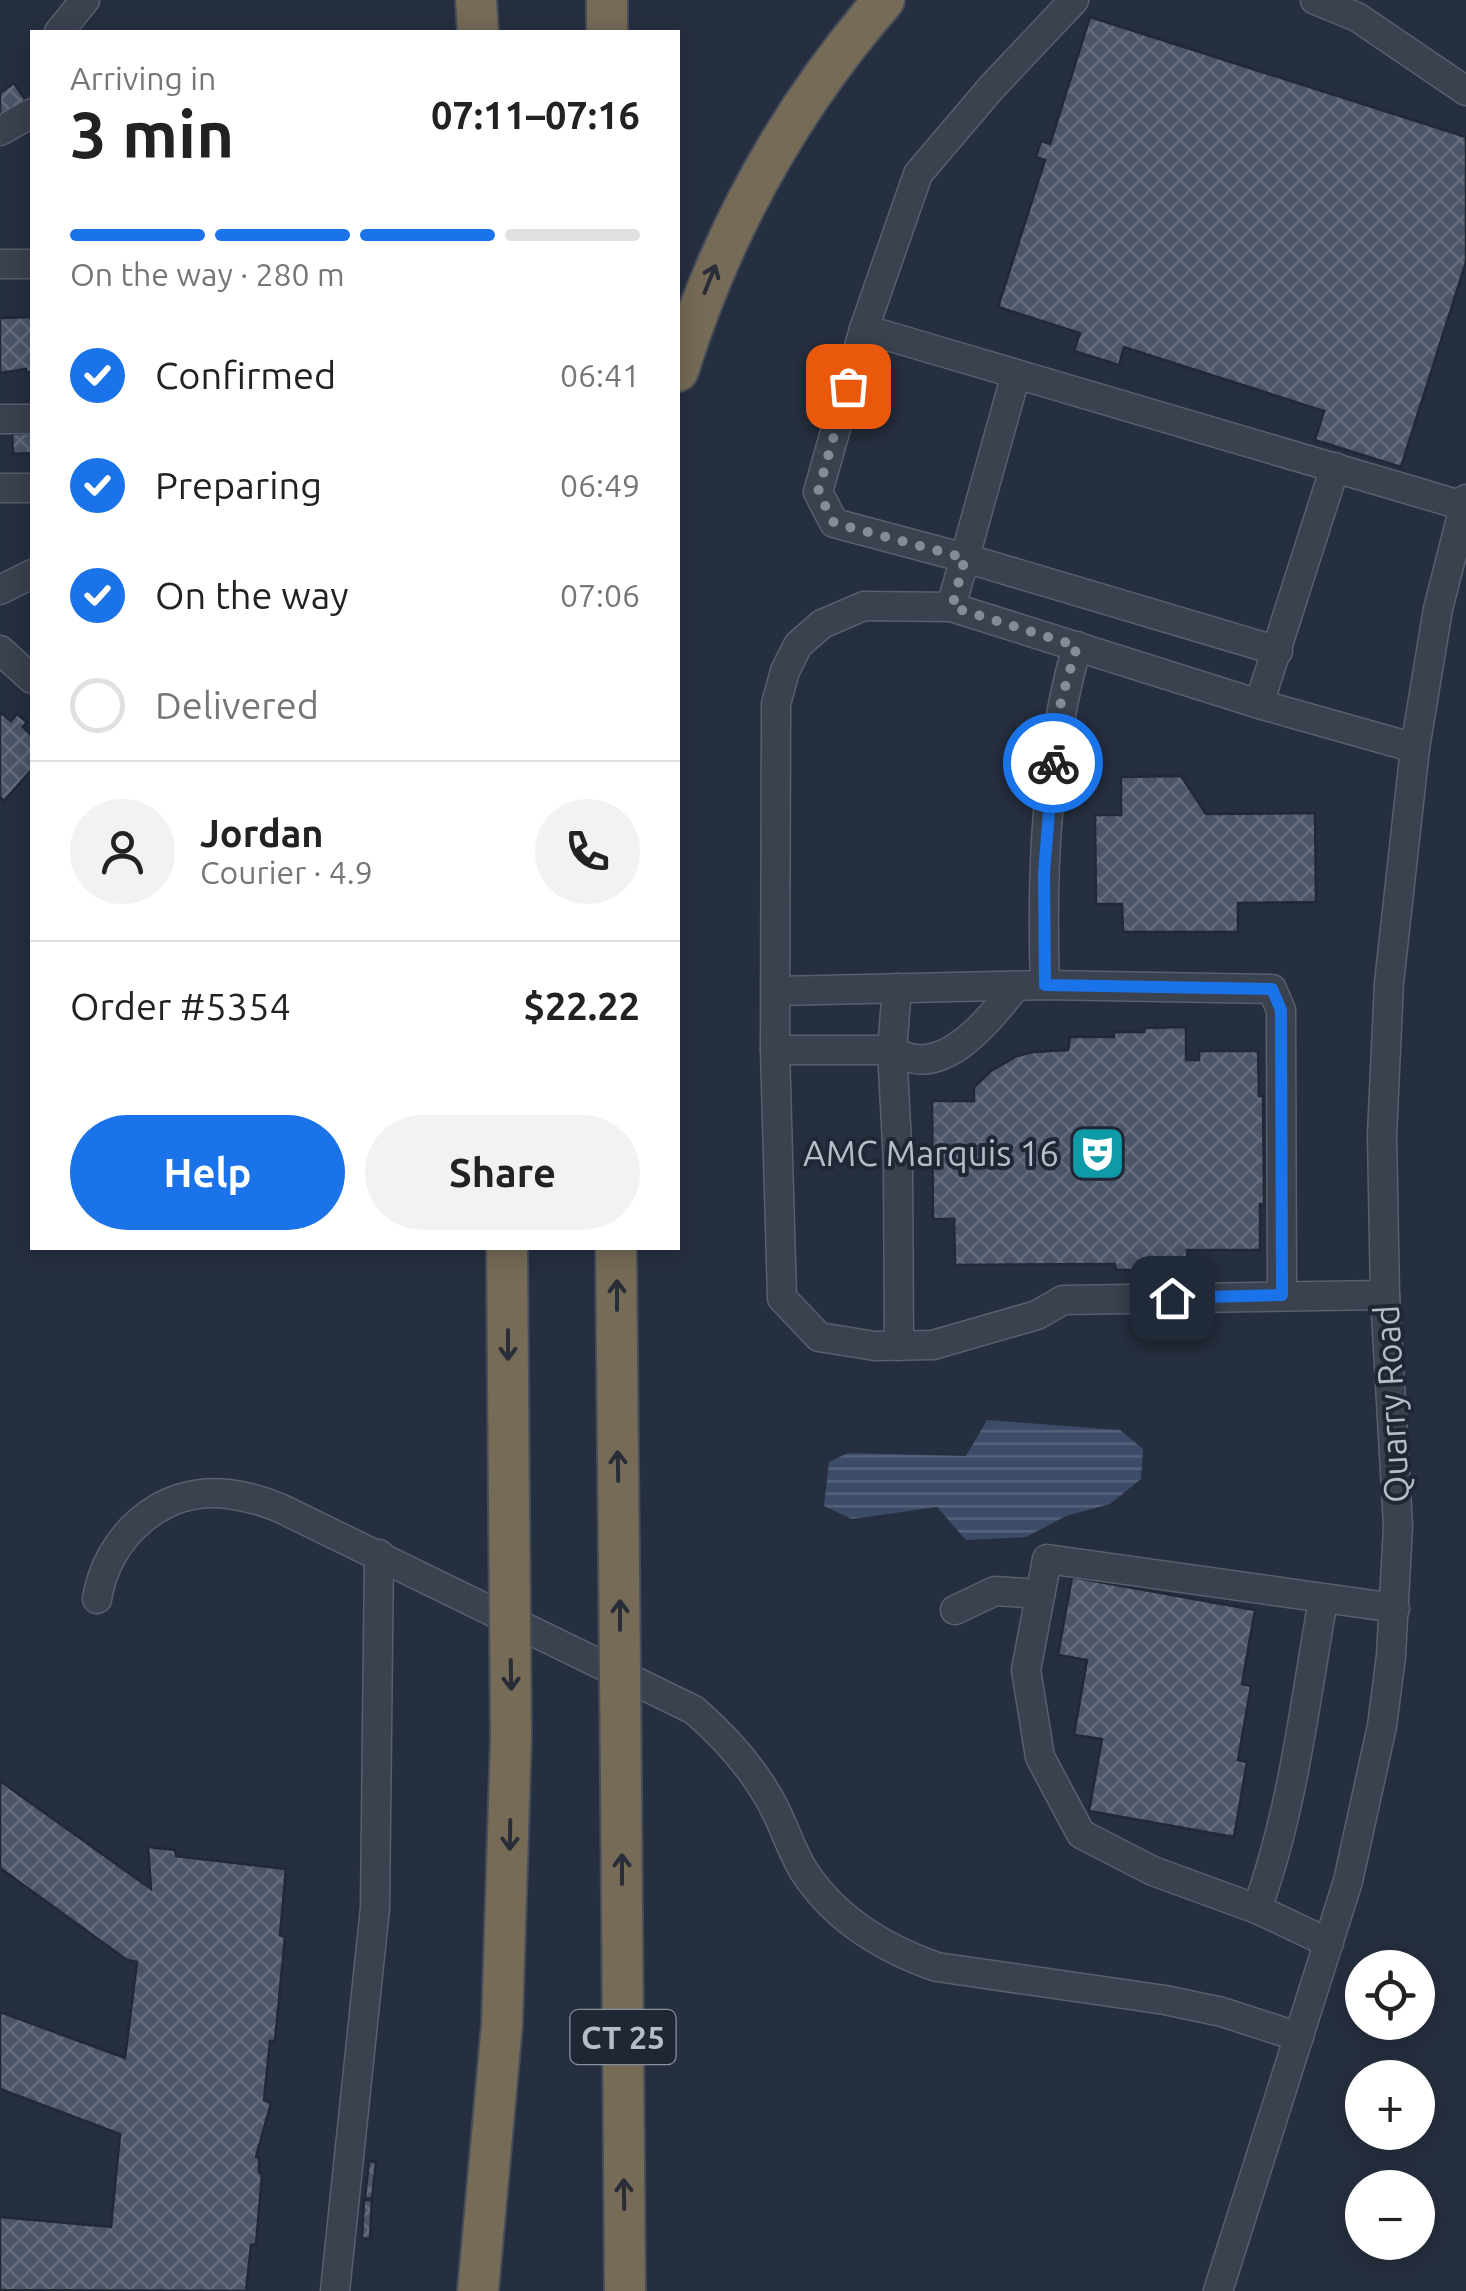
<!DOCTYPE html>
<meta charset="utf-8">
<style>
body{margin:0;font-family:Ubuntu,sans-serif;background:#f2f2f2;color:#222;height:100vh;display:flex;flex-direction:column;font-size:38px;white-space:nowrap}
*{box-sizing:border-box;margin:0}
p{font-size:32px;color:#767676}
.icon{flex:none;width:55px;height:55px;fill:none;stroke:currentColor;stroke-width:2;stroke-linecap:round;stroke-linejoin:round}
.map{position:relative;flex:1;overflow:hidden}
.side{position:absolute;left:30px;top:30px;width:650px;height:1220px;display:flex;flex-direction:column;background:#fff;border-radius:0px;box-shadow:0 5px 25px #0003}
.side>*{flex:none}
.fabs{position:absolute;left:1345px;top:1950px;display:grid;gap:20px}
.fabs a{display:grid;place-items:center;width:90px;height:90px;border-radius:50%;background:#fff;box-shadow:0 5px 25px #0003;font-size:50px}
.pin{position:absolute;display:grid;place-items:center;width:85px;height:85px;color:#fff;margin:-42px;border-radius:20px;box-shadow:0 5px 15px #0006}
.courier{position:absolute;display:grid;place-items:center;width:100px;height:100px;margin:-50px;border:8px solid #1a73e8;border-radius:50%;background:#fff;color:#222;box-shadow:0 2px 12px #0007}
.head em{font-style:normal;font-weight:700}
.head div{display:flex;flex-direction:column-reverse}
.head{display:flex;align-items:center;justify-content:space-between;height:170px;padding:0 40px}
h1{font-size:65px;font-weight:700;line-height:75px}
.bar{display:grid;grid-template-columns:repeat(4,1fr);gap:15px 10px;align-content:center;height:120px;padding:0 40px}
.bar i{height:12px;border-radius:8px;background:#e0e0e0}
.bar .current{background:#1a73e8}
.bar p{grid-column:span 4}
.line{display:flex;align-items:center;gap:25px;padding:0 40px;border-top:2px solid #e0e0e0}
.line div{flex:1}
.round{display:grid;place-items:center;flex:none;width:105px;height:105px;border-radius:52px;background:#f2f2f2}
ol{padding:0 40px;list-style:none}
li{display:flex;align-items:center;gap:30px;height:110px}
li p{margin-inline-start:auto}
li .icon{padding:10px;border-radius:50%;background:#1a73e8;color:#fff;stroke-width:4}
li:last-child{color:#767676}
li i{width:55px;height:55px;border:5px solid #e0e0e0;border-radius:50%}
.primary-button{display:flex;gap:20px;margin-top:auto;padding:20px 40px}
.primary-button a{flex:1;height:115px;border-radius:60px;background:#1a73e8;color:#fff;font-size:40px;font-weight:700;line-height:115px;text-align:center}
.primary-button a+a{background:#f2f2f2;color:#222}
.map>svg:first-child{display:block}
</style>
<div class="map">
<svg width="1466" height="2291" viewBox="0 0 1466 2291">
<defs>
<pattern id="water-rules" width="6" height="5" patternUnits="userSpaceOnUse" patternTransform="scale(2.5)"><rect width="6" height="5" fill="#3c4b67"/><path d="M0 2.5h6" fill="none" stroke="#56637b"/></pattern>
<pattern id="building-cross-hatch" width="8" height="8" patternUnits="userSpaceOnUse" patternTransform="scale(2.5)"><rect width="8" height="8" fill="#4c5568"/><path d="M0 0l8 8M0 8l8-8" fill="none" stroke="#646c7c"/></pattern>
</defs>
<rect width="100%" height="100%" fill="#262f3f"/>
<polygon fill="url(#water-rules)" points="987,1420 1120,1430 1143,1449 1141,1479 1110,1504 1066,1516 1026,1537 966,1540 937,1507 852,1519 824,1506 829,1462 848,1453 966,1456"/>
<g fill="url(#building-cross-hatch)" stroke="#212836" stroke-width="2.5">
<polygon points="1090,17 1466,137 1466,262 1401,467 1315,440 1324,411 1124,347 1119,365 1074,351 1080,333 998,307 1045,160 1036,157 1041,141 1050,144"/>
<polygon points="14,83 26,101 0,117 0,93"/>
<polygon points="32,317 32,372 26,372 26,369 0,373 0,318"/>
<polygon points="32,433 32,453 13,454 12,434"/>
<polygon points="0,712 11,721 17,714 27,722 23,727 32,736 32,769 4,801 0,797"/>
<polygon points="1181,776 1206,814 1315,813 1316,902 1238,903 1238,932 1123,932 1122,904 1096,904 1095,815 1121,815 1121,777"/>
<polygon points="1186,1027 1186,1060 1199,1060 1199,1051 1258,1051 1259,1096 1263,1096 1264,1204 1260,1204 1260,1250 1187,1250 1188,1274 1146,1274 1146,1270 1116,1270 1115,1264 955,1265 954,1219 933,1219 932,1101 974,1101 974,1087 991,1071 1017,1056 1033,1052 1068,1050 1070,1037 1114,1037 1114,1032 1144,1032 1144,1028"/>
<polygon points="1072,1577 1255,1610 1242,1684 1251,1686 1238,1760 1247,1762 1234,1837 1089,1811 1102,1739 1074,1735 1087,1660 1058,1655"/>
<polygon points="0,1781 151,1889 148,1847 175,1850 176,1856 286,1869 280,1935 285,1937 275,2041 270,2041 264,2100 271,2103 256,2157 259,2158 259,2172 262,2175 256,2244 251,2245 246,2291 0,2290 0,2217 111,2227 120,2134 0,2089 0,2012 125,2058 137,1962 127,1960 0,1868"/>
<polygon points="369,2161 376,2162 372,2199 365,2198"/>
<polygon points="364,2200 372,2200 370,2239 362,2238"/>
</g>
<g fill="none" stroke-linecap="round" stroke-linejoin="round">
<defs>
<g id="minor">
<polyline points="1074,0 991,88 918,174 864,329 1464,506"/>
<polyline points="1315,0 1357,17 1466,91"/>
<polyline points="59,32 85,0"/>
<polyline points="0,131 32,113"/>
<polyline points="0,264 32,264"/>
<polyline points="864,329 818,492 834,523 965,558 1278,651"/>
<polyline points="0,419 32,419"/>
<polyline points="0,488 32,488"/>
<polyline points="0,590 32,574"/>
<polyline points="951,607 1016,374"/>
<polyline points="0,650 32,679"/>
<polyline points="1259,704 1335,467"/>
<path d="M1045,985C1041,871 1046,756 1077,646"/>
<polyline points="897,988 892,1050 898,1163 899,1346"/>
<polyline points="778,991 1045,985 1272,989 1281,1010 1282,1295"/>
<path d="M775,1050H892C941,1083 988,1021 1016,986"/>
<polyline points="1385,1295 1063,1300 1037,1315 933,1345 875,1346 819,1337 782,1298 775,1050 776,704 785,671 798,645 822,624 864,606 951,607 1259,704 1415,748"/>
<path d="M97,1599C107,1536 162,1486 228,1494C246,1496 263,1501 280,1508L694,1710C724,1736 749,1763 769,1798C782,1820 789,1845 802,1868C833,1918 882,1948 937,1967L1165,2000L1222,2012L1299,2037"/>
<polyline points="955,1610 995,1591 1040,1594"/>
<path d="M1257,1909C1293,1810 1305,1702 1323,1600"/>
<polyline points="1329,1943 1257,1909 1153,1871 1081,1834 1040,1757 1026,1670 1047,1559 1395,1608"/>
<polyline points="335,2291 375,1908 379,1554"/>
<polyline points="1218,2291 1348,1881 1382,1726 1391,1656 1398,1526 1385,1295 1382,1135 1389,983 1415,748 1438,609 1466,499"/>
</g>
<g id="highway">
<polyline points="476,0 478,32"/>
<polyline points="607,0 607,32"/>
<path d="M678,371C721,233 789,109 884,0"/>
<polyline points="507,1248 509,1507"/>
<polyline points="616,1248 619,1564"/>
<polyline points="621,1783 625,2291"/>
<polyline points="478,2291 502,2024 511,1737"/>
</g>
</defs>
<use href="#minor" stroke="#585f6d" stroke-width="31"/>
<use href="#highway" stroke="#454c5a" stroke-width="44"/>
<use href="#minor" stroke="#3a414f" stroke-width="28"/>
<use href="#highway" stroke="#756b57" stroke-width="40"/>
<defs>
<g id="highway-bridge">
<polyline points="509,1507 511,1737"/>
<polyline points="619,1564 621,1783"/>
</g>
</defs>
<use href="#highway-bridge" stroke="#454c5a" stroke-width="44" stroke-linecap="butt"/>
<use href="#highway-bridge" stroke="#756b57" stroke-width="40"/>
</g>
<defs><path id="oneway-shaft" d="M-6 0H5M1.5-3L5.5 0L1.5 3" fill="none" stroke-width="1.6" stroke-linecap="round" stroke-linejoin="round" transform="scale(2.5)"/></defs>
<g stroke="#282d38">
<use href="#oneway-shaft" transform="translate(710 279) rotate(-68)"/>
<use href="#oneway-shaft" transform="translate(617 1295) rotate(-90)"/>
<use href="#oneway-shaft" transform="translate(508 1345) rotate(90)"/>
<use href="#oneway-shaft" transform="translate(618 1466) rotate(-91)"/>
<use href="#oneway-shaft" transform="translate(620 1615) rotate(-90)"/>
<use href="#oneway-shaft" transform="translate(511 1675) rotate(89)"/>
<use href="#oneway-shaft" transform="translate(510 1835) rotate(91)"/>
<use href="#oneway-shaft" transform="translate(622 1869) rotate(-90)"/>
<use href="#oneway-shaft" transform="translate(624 2194) rotate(-91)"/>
</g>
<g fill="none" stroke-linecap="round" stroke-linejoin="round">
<polyline stroke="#848b99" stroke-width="10" stroke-dasharray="0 18" points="848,386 818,492 834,523 965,558 952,607 1077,646 1061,701 1053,763"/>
<polyline stroke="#1a73e8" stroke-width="12" points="1053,763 1044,873 1045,985 1272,989 1281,1010 1282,1295 1172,1298"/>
</g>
<defs>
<symbol id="theatre-square" viewBox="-11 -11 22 22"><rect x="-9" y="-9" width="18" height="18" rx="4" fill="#0f9aa8" stroke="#1f2634"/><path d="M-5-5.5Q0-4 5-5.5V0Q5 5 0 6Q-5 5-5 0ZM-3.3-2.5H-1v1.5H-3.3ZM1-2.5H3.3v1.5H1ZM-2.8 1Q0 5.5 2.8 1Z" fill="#fff"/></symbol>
</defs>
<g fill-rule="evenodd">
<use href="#theatre-square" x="1066" y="1122" width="63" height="63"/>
</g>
<g text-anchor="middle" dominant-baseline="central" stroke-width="8" stroke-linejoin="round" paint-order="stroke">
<rect fill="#1f2634" stroke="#898f9d" stroke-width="2.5" x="570.5" y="2010" width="105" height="54" rx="8"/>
<g font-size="32" font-weight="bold" fill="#b6bcca">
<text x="623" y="2037">CT 25</text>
</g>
<g font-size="35" fill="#b6bcca" stroke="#1f2634" text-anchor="end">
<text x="1059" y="1153">AMC Marquis 16</text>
</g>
<g font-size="35" fill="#b6bcca" stroke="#1f2634">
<text transform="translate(1391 1404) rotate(-93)">Quarry Road</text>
</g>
</g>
</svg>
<div class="fabs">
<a><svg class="icon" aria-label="locate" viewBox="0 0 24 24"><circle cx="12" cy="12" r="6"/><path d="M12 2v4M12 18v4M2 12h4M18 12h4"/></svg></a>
<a>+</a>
<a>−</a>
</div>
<div class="pin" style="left:848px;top:386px;background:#ea580c"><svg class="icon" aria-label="bag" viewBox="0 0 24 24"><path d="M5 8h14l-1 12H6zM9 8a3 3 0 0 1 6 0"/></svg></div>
<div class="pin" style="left:1172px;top:1298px;background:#1f2937"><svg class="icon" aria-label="home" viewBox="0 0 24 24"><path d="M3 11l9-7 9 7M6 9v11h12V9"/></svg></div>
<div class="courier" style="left:1053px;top:763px"><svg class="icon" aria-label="bike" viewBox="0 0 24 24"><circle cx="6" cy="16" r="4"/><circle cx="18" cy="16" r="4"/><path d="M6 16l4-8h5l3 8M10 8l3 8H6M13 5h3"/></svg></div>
<section class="side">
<div class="head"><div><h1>3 min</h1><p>Arriving in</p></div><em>07:11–07:16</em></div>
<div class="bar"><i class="current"></i><i class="current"></i><i class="current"></i><i></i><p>On the way · 280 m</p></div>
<ol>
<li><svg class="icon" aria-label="check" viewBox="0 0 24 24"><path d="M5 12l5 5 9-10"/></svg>Confirmed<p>06:41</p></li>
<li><svg class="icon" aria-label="check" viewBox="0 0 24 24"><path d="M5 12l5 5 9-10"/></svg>Preparing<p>06:49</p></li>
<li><svg class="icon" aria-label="check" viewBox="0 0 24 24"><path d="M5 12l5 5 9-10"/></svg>On the way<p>07:06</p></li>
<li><i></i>Delivered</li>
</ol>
<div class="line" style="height:180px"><a class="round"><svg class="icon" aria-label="person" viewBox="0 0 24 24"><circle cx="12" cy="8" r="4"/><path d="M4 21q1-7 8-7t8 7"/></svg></a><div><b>Jordan</b><p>Courier · 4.9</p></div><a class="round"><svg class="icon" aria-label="phone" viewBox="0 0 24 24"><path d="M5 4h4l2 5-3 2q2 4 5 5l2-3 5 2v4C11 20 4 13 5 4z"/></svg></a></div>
<div class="line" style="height:130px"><div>Order #5354</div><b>$22.22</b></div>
<div class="primary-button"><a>Help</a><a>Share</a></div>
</section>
</div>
